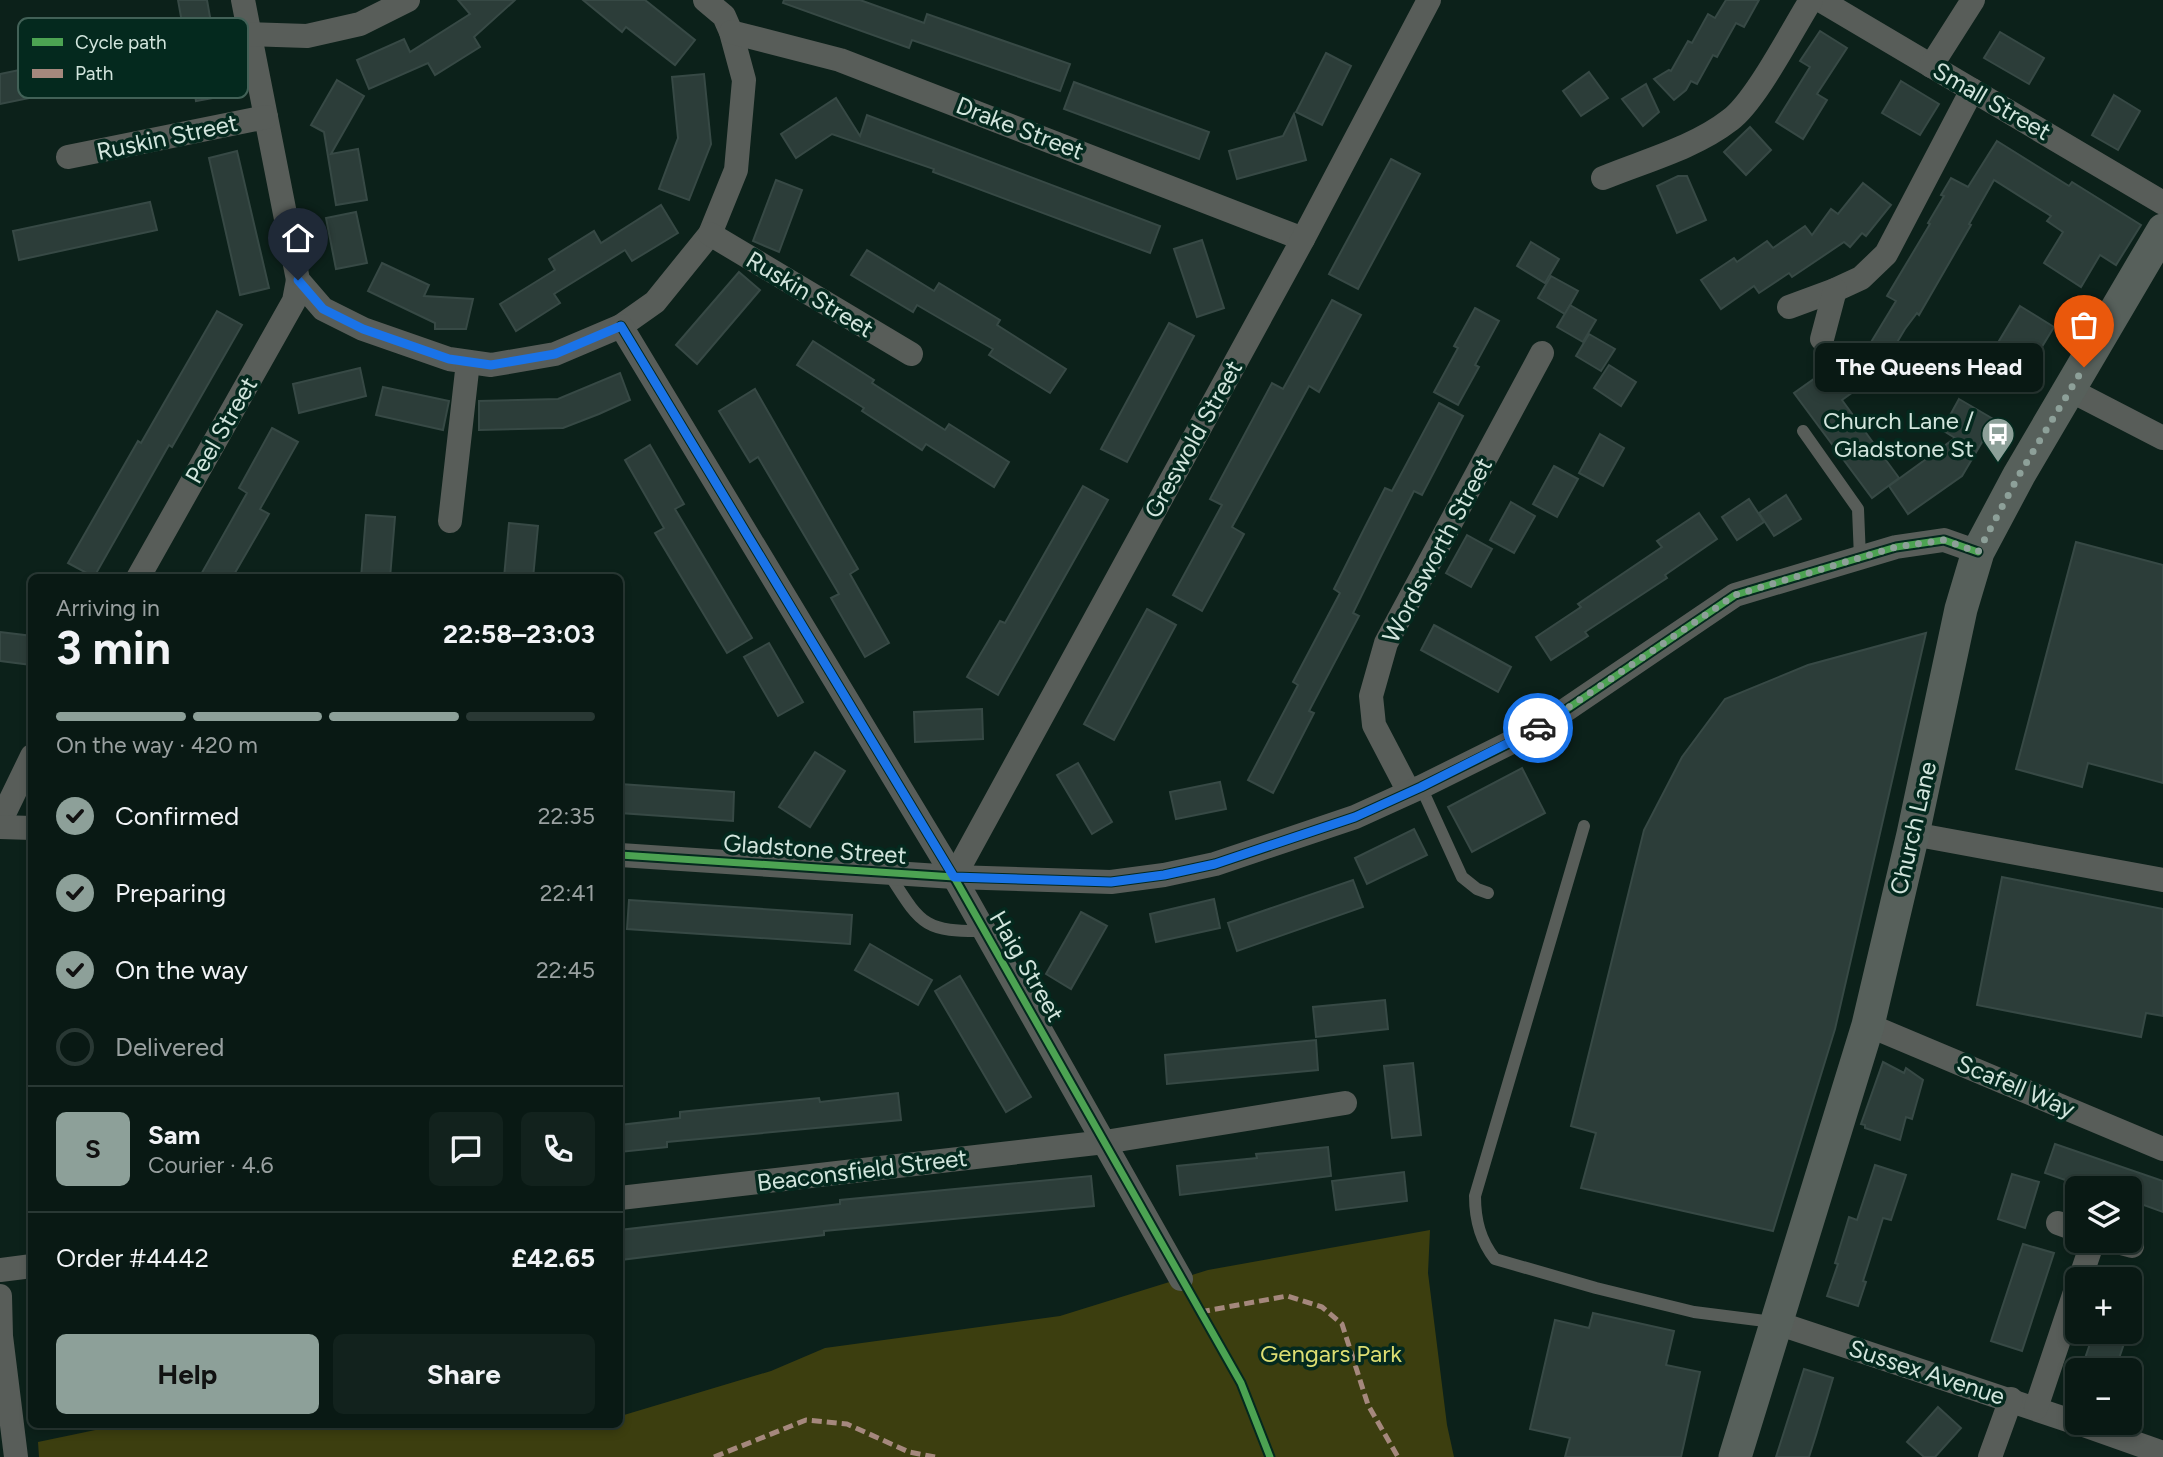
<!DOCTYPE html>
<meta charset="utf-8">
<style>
body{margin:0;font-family:Figtree,sans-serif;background:#12221d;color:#f1f3f6;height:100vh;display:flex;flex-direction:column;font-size:26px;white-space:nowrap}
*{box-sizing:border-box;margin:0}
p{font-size:23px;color:#99a0a0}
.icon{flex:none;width:38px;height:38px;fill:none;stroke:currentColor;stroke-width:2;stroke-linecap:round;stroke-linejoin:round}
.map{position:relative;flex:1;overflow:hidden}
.panel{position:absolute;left:28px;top:574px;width:595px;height:854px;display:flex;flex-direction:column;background:#091914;border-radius:10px;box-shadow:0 4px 10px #0003,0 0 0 2px #293834}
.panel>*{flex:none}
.buttons{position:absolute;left:2065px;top:1176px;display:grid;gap:14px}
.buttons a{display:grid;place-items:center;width:77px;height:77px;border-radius:10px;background:#091914;box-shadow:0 4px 10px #0003,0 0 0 2px #293834;font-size:35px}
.pin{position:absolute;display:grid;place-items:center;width:60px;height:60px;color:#fff;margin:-72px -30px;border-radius:50% 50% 50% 0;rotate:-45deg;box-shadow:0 0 7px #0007}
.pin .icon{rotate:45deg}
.courier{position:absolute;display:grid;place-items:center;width:70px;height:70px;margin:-35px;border:5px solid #1a73e8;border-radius:50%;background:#fff;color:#222;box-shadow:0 2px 9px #0007}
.bubble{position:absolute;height:49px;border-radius:10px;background:#091914;box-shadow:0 4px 10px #0003,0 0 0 2px #293834;font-size:23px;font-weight:700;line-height:49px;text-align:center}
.summary em{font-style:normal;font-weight:700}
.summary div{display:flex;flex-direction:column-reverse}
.summary{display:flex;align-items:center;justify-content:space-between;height:119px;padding:0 28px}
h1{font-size:46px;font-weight:700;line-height:52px}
.bar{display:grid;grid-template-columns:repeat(4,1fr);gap:10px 7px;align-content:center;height:84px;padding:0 28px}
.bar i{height:9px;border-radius:5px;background:#293834}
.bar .current{background:#8da099}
.bar p{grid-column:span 4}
.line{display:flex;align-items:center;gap:18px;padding:0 28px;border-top:2px solid #293834}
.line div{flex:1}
.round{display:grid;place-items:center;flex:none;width:74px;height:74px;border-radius:10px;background:#12221d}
ol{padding:0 28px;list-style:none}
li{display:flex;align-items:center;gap:21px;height:77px}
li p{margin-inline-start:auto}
li .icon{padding:7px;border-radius:50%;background:#8da099;color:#111;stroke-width:4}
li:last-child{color:#99a0a0}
li i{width:38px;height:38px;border:4px solid #293834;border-radius:50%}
.button{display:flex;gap:14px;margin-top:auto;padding:14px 28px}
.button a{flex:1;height:80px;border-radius:10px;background:#8da099;color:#111;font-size:28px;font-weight:700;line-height:80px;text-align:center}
.button a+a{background:#12221d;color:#f1f3f6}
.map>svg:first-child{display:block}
</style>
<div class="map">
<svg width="2163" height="1457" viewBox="0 0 2163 1457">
<rect width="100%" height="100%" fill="#0c211a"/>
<polygon fill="#3c3e0f" points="1430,1230 1428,1273 1447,1425 1454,1457 39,1457 38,1442 124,1424 620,1424 620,1415 624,1415 771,1371 825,1348 1060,1316 1208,1270"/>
<g fill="#2c3d39" stroke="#374945" stroke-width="2">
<polygon points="178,0 207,0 224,96 196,101"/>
<polygon points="458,0 515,0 474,37 480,47 435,75 428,63 369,89 357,60 404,39 410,52 470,14"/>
<polygon points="583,0 645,0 695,40 675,65 626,27 622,32"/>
<polygon points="784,0 860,0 924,23 927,14 1070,64 1060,91 912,40 909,48 783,3"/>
<polygon points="1726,0 1759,0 1744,27 1736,23 1717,57 1713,55 1697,84 1691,81 1686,90 1674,100 1654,79 1669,70 1671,71 1688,41 1692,43 1708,14 1715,18"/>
<polygon points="1820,31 1847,48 1817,94 1827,100 1803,139 1776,122 1810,67 1800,61"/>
<polygon points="2000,32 2044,58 2029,84 1984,58"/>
<polygon points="121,49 127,78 0,104 0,74"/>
<polygon points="1326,53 1351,66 1322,125 1296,112"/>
<polygon points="1589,72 1608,98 1581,116 1563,91"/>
<polygon points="704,74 711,144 689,200 659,189 678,138 672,77"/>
<polygon points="337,80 364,96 331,154 358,149 367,200 336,205 324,132 311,125"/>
<polygon points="1901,81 1939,104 1920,135 1882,113"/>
<polygon points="1074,82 1209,132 1199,159 1064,109"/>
<polygon points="1646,84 1659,112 1643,126 1622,99"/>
<polygon points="2114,95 2140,111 2118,150 2092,135"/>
<polygon points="836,98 860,136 867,115 1160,226 1150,253 933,172 934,169 832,134 796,158 781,134"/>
<polygon points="1294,114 1306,160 1237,179 1229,151 1283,136"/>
<polygon points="1750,127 1771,150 1746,175 1724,152"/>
<polygon points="1997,141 2069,186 2072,182 2141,225 2116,265 2100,255 2081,287 2044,263 2063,232 2047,221 2051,216 1994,180 1969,224 1971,225 1919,315 1917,313 1905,329 1878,374 1842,400 1899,478 1872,498 1794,393 1852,352 1859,362 1896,301 1887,296 1930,224 1928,223 1944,196 1941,195 1951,178 1968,187"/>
<polygon points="237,151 269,288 240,295 209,158"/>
<polygon points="1391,159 1420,174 1358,289 1329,274"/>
<polygon points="1678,176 1687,176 1706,220 1677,233 1657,186"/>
<polygon points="776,180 802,190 779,252 753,241"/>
<polygon points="1863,183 1891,205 1866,236 1862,233 1850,247 1844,242 1792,277 1789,273 1759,293 1754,286 1721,309 1701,280 1734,258 1737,262 1767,241 1773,248 1805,226 1812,235 1831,209 1838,214"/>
<polygon points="150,202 157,230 19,260 13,231"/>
<polygon points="661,205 678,233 632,261 625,250 554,294 560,303 516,331 500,304 555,270 549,259 594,231 601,243"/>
<polygon points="356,212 367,263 336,269 326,218"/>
<polygon points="1202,240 1224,308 1197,317 1174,249"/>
<polygon points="1531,242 1559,259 1545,283 1517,266"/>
<polygon points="867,250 934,291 939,283 1000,320 997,325 1066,369 1050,393 989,355 993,349 953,326 917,305 913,312 851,275"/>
<polygon points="382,263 429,285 424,296 473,299 466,329 435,329 435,323 368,291"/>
<polygon points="739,272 760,290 697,364 676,345"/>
<polygon points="1551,276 1578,291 1565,314 1538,298"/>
<polygon points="1332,300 1361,315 1319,392 1309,386 1232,527 1244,534 1202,611 1173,595 1222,505 1210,499 1272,383 1283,389"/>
<polygon points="1570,305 1596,320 1583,342 1557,327"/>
<polygon points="2020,306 2054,327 2018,386 1984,366"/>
<polygon points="1475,308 1499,321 1475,365 1479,367 1458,405 1434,392 1458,348 1454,346"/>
<polygon points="217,311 242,325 172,447 169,445 94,577 68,563 138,441 141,443"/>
<polygon points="1169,323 1194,336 1127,462 1101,449"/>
<polygon points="1589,334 1615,349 1601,371 1576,356"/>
<polygon points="813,341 874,380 872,383 945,430 949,424 1009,462 994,487 926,444 922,450 862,411 864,408 797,365"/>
<polygon points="1609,365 1636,382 1621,406 1594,388"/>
<polygon points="360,368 366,396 299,413 293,384"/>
<polygon points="620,373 630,400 599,414 563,428 479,430 479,401 558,399"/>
<polygon points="383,387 449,401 443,430 376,415"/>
<polygon points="755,389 858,569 850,574 889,643 865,657 831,598 839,594 816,555 758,457 750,462 719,411"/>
<polygon points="1959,399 1995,420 1962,476 1908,514 1889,486 1955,438 1942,430"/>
<polygon points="1439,403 1463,416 1422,495 1414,491 1381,556 1353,613 1359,616 1309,711 1314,713 1273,793 1248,780 1298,685 1293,682 1340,593 1334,589 1362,533 1385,488 1392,491"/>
<polygon points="272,428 298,442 260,509 269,514 232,578 199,578 247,493 239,488"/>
<polygon points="1600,434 1624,448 1603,486 1579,473"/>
<polygon points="650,445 684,504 675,509 752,638 727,653 655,533 664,528 625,460"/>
<polygon points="1554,466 1578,479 1557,517 1533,504"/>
<polygon points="1083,486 1108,500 998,695 967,677 1000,621 1005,623"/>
<polygon points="1786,495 1801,519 1774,536 1759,513"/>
<polygon points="1749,499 1764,522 1737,540 1722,517"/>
<polygon points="1511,502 1535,516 1514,553 1490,540"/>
<polygon points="1699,513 1717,539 1665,575 1667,578 1585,632 1588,636 1551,660 1536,637 1581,607 1578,604 1662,547 1657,541"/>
<polygon points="366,515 395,517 390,578 361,578"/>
<polygon points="509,523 538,526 533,578 504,578"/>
<polygon points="1467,535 1492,549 1471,587 1446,573"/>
<polygon points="2076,542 2163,565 2163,783 2088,763 2082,787 2016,769"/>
<polygon points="1147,609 1176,625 1114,740 1084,724"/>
<polygon points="1434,625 1511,667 1498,692 1421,650"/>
<polygon points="0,632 32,636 32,665 0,661"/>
<polygon points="1926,633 1835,1029 1773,1231 1581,1188 1596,1133 1571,1126 1644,830 1682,757 1725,699 1808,665"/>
<polygon points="769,643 803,702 778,716 744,657"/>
<polygon points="982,709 983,739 915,742 914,712"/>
<polygon points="815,752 845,771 810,827 779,807"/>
<polygon points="1078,763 1112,822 1092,834 1057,775"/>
<polygon points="1522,768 1545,813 1472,852 1448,807"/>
<polygon points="1220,782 1226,809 1176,819 1170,792"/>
<polygon points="620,784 734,792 733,821 620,813"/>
<polygon points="1414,829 1427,855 1367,884 1355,858"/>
<polygon points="2002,877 2163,909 2163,1016 2146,1013 2141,1037 1977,1005"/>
<polygon points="1353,880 1363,907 1237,951 1228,923"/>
<polygon points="1214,899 1220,928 1156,942 1150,914"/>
<polygon points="629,900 852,915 850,944 627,929"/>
<polygon points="1081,912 1107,926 1071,989 1046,974"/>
<polygon points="870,944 932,980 918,1005 855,970"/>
<polygon points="960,976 1031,1097 1006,1112 935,991"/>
<polygon points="1385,1000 1388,1029 1316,1037 1313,1007"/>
<polygon points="1316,1040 1318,1070 1167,1084 1165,1055"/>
<polygon points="1883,1062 1904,1073 1906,1068 1923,1080 1912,1119 1906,1117 1900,1140 1865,1128 1865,1125 1861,1124"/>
<polygon points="1413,1063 1421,1135 1392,1138 1384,1066"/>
<polygon points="898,1093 901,1120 667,1142 667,1147 620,1152 620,1125 680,1118 680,1112 819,1098 820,1102"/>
<polygon points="2055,1144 2163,1181 2163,1212 2130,1200 2130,1188 2088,1188 2045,1173"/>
<polygon points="1328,1147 1331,1176 1180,1195 1177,1166 1257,1158 1256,1154"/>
<polygon points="1875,1165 1906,1175 1891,1220 1883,1218 1863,1281 1866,1282 1858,1306 1827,1296 1838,1264 1835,1263 1849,1217 1857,1220"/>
<polygon points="1404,1172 1407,1201 1336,1210 1332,1181"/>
<polygon points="2012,1174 2039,1182 2025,1228 1998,1219"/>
<polygon points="1091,1176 1094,1206 824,1231 824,1235 620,1260 620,1230 840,1204 840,1200"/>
<polygon points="2023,1244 2054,1253 2022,1351 1991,1341"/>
<polygon points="1593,1313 1674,1331 1666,1365 1700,1372 1681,1457 1565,1457 1570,1438 1530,1429 1555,1320 1589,1328"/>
<polygon points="2094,1332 2128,1332 2115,1370 2081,1370"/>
<polygon points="1804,1369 1833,1378 1816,1435 1809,1457 1776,1457"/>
<polygon points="1938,1407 1961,1428 1935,1457 1924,1457 1907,1442"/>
</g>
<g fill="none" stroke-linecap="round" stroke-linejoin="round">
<g stroke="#585d59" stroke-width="12">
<polyline points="1803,431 1858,509 1860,558"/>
<polyline points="1421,787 1462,877 1477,889 1488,893"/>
<path d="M1584,826L1475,1196C1475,1220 1480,1240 1495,1259L1596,1288L1694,1312L1773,1322"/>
<path d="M889,874C921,924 923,932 985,931"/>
</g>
<g stroke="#585d59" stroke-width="24">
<polyline points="243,0 298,280 323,309 363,329 449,359 491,365 555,354 621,326 655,302 710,234 736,170 744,80 731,32 724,16 705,0"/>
<polyline points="1820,0 2163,203"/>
<polyline points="731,32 840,60 1303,239"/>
<polyline points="249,34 307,36 360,24 408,0"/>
<polyline points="1931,66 1973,0"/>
<polyline points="68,157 266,117"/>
<path d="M1603,178C1644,161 1694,148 1730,120C1756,101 1792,30 1811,0"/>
<polyline points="710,234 911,354"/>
<polyline points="1789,307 1835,290 1861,278 1886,254 1972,90"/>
<polyline points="621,326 954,877 1181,1279"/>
<polyline points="1822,339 1835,290"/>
<polyline points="2070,390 2163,438"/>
<polyline points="450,521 468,362"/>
<polyline points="138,578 294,301 298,280"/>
<polyline points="1409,792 1374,725 1371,696 1386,643 1542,353"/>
<polyline points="0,822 32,756"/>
<polyline points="0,827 32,828"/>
<polyline points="1913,834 2163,880"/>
<polyline points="620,855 954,877 1111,882 1164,875 1215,864 1355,817 1421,787 1536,730 1735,595 1896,547 1944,540 1978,552"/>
<polyline points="954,877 1303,239 1429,0"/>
<polyline points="1868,1025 2163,1149"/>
<polyline points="620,1198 1105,1142 1345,1103"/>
<polyline points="2058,1223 2077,1230"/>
<polyline points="2113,1241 2132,1246"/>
<polyline points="0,1270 32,1266"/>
<polyline points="2080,1279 2093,1241"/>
<polyline points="0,1296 1,1336 16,1457"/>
<polyline points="1777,1323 2077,1423"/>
<polyline points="2036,1408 2077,1286"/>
<polyline points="2078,1423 2163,1453"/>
<polyline points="1990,1457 2011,1399"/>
</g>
<polyline stroke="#57605b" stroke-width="33" points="1735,1457 1868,1025 1913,834 1961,609 1978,552 2019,475 2163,230"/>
<g stroke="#a5887d" stroke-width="5" stroke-dasharray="10 5" stroke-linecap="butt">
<polyline points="1200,1312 1287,1296 1322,1307 1342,1324 1368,1405 1398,1457"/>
<polyline points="714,1457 806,1420 847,1424 909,1452 935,1457"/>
</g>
<defs>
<g id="cycleway">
<polyline points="621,326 954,877 1241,1383 1270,1457"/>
<polyline points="620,855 954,877 1111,882 1164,875 1215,864 1355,817 1421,787 1536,730 1735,595 1896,547 1944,540 1978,552"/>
</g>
</defs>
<use href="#cycleway" stroke="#04291e" stroke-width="11"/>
<use href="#cycleway" stroke="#4ca352" stroke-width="7"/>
</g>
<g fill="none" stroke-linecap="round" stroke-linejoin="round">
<polyline stroke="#8da099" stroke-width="7" stroke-dasharray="0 12.6" points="1538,728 1735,595 1896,547 1944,540 1978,552 2019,475 2084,367"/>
<polyline stroke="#1a73e8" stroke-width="9" points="298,280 323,309 363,329 449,359 491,365 555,354 621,326 954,877 1111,882 1164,875 1215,864 1355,817 1421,787 1538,728"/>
</g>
<defs>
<symbol id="bus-pin" viewBox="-11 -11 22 30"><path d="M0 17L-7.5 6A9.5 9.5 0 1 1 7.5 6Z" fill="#8da099" stroke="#04291e"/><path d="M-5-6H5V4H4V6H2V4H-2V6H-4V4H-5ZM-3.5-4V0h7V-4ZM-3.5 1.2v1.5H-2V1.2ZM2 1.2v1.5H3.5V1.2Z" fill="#fff"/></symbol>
</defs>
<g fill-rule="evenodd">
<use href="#bus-pin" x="1979" y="415" width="38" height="52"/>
</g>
<g text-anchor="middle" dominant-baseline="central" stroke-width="7" stroke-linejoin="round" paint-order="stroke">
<g font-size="24" fill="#d2e5dd" stroke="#04291e">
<text transform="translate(1992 101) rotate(30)">Small Street</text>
<text transform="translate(1020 128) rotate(21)">Drake Street</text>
<text transform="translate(167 137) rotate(-12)">Ruskin Street</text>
<text transform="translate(810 294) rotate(31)">Ruskin Street</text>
<text transform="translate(221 430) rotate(-60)">Peel Street</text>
<text transform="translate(1193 439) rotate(-61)">Greswold Street</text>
<text transform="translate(1437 550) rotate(-62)">Wordsworth Street</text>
<text transform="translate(1913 828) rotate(-77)">Church Lane</text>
<text transform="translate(815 849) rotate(4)">Gladstone Street</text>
<text transform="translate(1027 966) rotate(60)">Haig Street</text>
<text transform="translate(2016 1086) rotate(23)">Scafell Way</text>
<text transform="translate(862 1170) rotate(-7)">Beaconsfield Street</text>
<text transform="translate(1927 1372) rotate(18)">Sussex Avenue</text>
</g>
<g font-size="24" fill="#d2e5dd" stroke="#04291e" text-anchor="end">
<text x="1974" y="420">Church Lane /<tspan x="1974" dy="28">Gladstone St</tspan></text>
</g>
<g font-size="24" fill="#dcdd72" stroke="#04291e">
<text x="1331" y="1353">Gengars Park</text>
</g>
</g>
<rect x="18" y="18" width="230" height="80" rx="10" fill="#04291e" stroke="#426157" stroke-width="2"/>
<rect x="32" y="38" width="31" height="8" fill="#4ca352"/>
<rect x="32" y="69" width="31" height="9" fill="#a5887d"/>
<g font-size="19" fill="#d2e5dd">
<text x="75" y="49">Cycle path</text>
<text x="75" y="80">Path</text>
</g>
</svg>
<div class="buttons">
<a><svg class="icon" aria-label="layers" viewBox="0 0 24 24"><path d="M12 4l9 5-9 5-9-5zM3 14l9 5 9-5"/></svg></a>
<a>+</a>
<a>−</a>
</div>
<div class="pin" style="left:2084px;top:367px;background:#ea580c"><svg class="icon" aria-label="bag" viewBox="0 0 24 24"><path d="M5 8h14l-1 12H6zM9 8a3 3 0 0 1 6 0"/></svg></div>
<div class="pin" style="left:298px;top:280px;background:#1f2937"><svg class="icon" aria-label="home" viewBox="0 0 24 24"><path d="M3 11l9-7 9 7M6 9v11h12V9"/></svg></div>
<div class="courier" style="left:1538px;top:728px"><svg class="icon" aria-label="car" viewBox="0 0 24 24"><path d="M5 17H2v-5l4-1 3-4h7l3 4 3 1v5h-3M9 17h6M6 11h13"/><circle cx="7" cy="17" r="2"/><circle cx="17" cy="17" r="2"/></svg></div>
<div class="bubble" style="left:1815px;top:343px;width:228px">The Queens Head</div>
<section class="panel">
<div class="summary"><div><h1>3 min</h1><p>Arriving in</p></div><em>22:58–23:03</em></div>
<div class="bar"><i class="current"></i><i class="current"></i><i class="current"></i><i></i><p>On the way · 420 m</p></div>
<ol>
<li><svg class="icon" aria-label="check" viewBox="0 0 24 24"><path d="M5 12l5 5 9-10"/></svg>Confirmed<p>22:35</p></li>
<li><svg class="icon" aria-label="check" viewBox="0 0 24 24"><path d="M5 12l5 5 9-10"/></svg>Preparing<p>22:41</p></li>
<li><svg class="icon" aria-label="check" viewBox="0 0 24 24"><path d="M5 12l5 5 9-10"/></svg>On the way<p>22:45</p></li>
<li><i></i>Delivered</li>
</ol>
<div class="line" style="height:126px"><b class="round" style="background:#8da099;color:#111">S</b><div><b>Sam</b><p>Courier · 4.6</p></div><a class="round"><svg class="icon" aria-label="chat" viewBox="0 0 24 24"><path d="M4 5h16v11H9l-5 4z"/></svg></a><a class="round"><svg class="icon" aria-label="phone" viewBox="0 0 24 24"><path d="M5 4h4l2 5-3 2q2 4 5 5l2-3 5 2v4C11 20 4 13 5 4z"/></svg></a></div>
<div class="line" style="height:91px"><div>Order #4442</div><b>£42.65</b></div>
<div class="button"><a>Help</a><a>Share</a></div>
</section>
</div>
